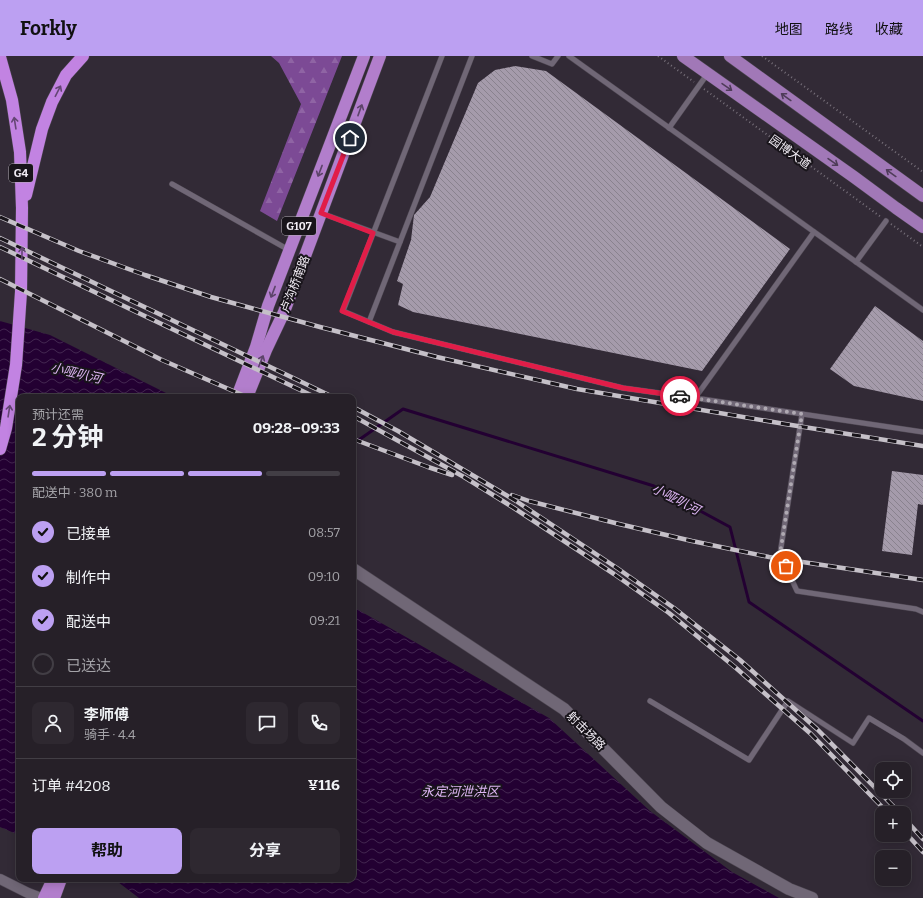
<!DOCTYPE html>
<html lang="zh">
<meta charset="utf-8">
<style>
body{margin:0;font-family:Bitter,"Noto Sans SC",serif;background:#2e2830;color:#f1f3f6;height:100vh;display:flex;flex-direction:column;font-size:15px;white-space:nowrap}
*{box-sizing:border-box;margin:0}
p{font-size:13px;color:#a4a3a8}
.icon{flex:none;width:22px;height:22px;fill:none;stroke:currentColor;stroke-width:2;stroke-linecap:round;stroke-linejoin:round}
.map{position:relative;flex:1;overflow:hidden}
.details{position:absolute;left:16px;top:338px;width:340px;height:488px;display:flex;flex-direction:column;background:#262028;border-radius:8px;box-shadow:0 2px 10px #0003,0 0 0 1px #423e45}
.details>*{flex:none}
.buttons{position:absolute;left:875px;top:706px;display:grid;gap:8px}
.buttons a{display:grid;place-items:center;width:36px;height:36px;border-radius:8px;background:#262028;box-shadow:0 2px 10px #0003,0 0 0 1px #423e45;font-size:20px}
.pin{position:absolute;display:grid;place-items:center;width:34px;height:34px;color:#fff;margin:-17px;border:2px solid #fff;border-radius:50%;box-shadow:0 1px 4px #0007}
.courier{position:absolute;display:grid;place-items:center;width:40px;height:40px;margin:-20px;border:3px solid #e11d48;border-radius:50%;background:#fff;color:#222;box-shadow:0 1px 5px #0007}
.head em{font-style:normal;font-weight:700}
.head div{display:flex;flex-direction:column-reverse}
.head{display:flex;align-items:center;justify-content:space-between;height:68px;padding:0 16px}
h1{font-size:26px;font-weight:700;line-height:30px}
.bar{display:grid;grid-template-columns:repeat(4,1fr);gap:6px 4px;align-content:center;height:48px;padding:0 16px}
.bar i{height:5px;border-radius:3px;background:#423e45}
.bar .on{background:#bca0f2}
.bar p{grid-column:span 4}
.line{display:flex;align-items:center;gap:10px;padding:0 16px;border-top:1px solid #423e45}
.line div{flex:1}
.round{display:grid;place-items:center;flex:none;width:42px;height:42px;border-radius:8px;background:#2e2830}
ol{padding:0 16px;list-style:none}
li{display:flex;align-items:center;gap:12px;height:44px}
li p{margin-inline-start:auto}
li .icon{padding:4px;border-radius:50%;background:#bca0f2;color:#111;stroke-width:4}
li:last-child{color:#a4a3a8}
li i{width:22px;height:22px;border:2px solid #423e45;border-radius:50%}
.button{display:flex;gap:8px;margin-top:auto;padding:8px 16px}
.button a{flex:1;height:46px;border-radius:8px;background:#bca0f2;color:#111;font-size:16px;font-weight:700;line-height:46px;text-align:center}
.button a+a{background:#2e2830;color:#f1f3f6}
header{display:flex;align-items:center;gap:24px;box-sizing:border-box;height:56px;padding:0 20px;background:#bca0f2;color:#111}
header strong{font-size:19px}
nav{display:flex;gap:22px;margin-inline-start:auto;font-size:14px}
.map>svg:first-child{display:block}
</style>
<header>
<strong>Forkly</strong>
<nav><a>地图</a><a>路线</a><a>收藏</a></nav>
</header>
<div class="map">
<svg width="923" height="842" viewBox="0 0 923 842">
<defs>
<pattern id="forest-firs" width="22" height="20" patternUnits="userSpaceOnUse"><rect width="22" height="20" fill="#7c4a95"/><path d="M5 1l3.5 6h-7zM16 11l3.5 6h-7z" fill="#8f64a4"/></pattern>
<pattern id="water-waves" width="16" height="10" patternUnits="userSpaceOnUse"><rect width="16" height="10" fill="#230032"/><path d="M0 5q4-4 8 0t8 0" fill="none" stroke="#432650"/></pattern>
<pattern id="building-back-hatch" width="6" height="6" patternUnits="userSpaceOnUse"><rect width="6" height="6" fill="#a59bab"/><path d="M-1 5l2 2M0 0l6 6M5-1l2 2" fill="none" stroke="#89828e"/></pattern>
</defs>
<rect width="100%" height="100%" fill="#322a36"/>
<polygon fill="url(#forest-firs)" points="271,0 342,0 277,165 260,155 301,48 279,7"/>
<g fill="url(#water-waves)">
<polygon points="0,265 50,279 174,341 121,341 120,340 112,341 19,341 19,779 0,771"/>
<polygon points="353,551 549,662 650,755 732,816 779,842 139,842 114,823 353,823"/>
</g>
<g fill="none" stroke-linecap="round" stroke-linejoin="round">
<polyline stroke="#230032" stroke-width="3" points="353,388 403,353 654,430 730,471 749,546 923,665"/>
</g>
<g fill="url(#building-back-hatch)">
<polygon points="515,10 546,15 790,193 702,315 413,256 398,249 403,228 397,225 411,184 414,159 430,141 478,27 495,14"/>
<polygon points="875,250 923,285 923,345 854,330 830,313"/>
<polygon points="892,415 923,419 923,449 918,448 912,499 882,495"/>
</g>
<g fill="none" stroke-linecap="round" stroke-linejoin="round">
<defs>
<g id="service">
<polyline points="442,0 343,255 393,276 623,332 695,342 923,376"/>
<polyline points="532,0 552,8 558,0"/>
<polyline points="569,0 923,254"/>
<polyline points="669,72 708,17"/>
<polyline points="172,128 289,194"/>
<polyline points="321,157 400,186"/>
<polyline points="856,206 886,165"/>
<polyline points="369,266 472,0"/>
<polyline points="695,342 814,176"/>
<polyline points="802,358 780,498 797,535 916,553 923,556"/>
<polyline points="650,645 749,704 788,645 853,687 869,662 904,683 923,697"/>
</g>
<polyline id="minor" points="0,823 28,837 41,842"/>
<polyline id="tertiary" points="353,513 564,653 661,751 707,787 789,833 812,842"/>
<g id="primary">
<polyline points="683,0 854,121 896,152 923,171"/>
<polyline points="730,0 923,140"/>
</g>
<g id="trunk">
<polyline points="237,341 256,291 268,250 364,0"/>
<polyline points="247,341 266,294 284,256 380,0"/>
<polyline points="44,842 53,823"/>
<polyline points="54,842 61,823"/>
</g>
<g id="motorway">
<polyline points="0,1 12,44 20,96 22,152 21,236 16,309 6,372 0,393"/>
<polyline points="26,139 42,73 52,46 66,19 83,0"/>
</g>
</defs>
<use href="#service" stroke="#4e4752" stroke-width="6"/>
<use href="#minor" stroke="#4e4752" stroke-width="11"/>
<use href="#tertiary" stroke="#4e4752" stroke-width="13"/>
<use href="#primary" stroke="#4e4752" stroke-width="13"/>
<use href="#trunk" stroke="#4e4752" stroke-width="13"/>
<use href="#motorway" stroke="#4e4752" stroke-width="13"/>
<g stroke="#77707a" stroke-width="2" stroke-dasharray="1 3" stroke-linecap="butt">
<polyline points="658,0 694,26"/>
<polyline points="762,0 923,116"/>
<polyline points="704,33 881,161"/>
<polyline points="891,168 923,191"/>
</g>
<use href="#service" stroke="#706776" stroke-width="5"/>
<use href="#minor" stroke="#706776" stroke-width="10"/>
<use href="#tertiary" stroke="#706776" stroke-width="12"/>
<use href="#primary" stroke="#a178b7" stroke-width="12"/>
<use href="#trunk" stroke="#b27ecc" stroke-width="12"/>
<use href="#motorway" stroke="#c283e2" stroke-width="12"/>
<defs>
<g id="rail">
<polyline points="0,161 79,195 145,219 211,241 320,271 437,301 577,333 785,368 923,390"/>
<polyline points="0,182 333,341"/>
<polyline points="0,191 315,341"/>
<polyline points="0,223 162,304 247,341"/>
<polyline points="353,351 398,375 516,445 617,512 674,552 740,604 817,673 900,757"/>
<polyline points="353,360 464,421 514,452 614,518 669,557 736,612 811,678 888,757"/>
<polyline points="353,383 428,411 452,419"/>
<polyline points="512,439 529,445 619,468 692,485 769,501 923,524"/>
<polyline points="904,762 923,783"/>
<polyline points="904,775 923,796"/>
</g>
</defs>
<use href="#rail" stroke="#c5c0c8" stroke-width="4.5"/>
<use href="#rail" stroke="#18141a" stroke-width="3" stroke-dasharray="9" stroke-linecap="butt"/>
</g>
<defs><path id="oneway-shaft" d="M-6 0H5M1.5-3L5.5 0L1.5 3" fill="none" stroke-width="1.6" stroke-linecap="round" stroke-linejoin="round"/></defs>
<g stroke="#4f3c59">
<use href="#oneway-shaft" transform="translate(727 31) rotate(35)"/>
<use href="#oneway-shaft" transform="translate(786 41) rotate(-144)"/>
<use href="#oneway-shaft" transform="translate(833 106) rotate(35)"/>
<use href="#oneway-shaft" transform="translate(891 117) rotate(-144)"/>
</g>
<g stroke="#644674">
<use href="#oneway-shaft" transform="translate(58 35) rotate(-63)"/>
<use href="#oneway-shaft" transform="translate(15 67) rotate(-99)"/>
<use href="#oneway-shaft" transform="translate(22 197) rotate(-89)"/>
<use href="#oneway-shaft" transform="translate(9 355) rotate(-81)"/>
</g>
<g stroke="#5d446a">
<use href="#oneway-shaft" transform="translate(360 54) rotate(-70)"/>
<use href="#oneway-shaft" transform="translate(320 115) rotate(111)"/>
<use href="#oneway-shaft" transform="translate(273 236) rotate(111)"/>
<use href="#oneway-shaft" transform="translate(261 305) rotate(-68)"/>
</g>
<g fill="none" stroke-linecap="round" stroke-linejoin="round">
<polyline stroke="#afa9b2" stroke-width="4" stroke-dasharray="0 7.2" points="680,340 802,358 780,498 786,510"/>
<polyline stroke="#e11d48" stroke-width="5" points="350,82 321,157 373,177 342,255 393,276 623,332 680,340"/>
</g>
<g text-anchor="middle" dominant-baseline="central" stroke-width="4" stroke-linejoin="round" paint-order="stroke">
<g fill="#18141a" stroke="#b1acb3" stroke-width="1">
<rect x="9" y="108" width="24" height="18" rx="3"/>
<rect x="282" y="161" width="34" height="18" rx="3"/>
</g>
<g font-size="11" font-weight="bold" fill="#f2edf5">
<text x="21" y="117">G4</text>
<text x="299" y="170">G107</text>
</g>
<g font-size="12" fill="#f2edf5" stroke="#18141a">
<text transform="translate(790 96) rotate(36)">园博大道</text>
<text transform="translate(295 228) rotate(-69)">卢沟桥南路</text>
<text transform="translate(586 675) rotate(45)">射击场路</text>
</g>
<g font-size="13" font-style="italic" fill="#ddb5f3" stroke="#18141a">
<text transform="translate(76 317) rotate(13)">小哑叭河</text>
<text transform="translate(676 443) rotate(27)">小哑叭河</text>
<text x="460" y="735">永定河泄洪区</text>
</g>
</g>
</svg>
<div class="buttons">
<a><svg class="icon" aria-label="locate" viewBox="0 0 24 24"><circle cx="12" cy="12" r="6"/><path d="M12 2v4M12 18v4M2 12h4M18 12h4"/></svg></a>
<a>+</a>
<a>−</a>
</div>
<div class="pin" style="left:786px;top:510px;background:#ea580c"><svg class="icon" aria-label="bag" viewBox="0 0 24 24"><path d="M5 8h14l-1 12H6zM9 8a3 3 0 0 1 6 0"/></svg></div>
<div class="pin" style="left:350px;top:82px;background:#1f2937"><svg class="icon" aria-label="home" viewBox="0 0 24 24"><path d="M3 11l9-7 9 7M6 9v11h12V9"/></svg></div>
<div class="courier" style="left:680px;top:340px"><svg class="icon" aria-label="car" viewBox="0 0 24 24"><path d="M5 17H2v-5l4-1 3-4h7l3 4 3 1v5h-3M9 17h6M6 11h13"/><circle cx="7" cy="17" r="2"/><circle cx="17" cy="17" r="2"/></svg></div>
<section class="details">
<div class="head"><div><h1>2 分钟</h1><p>预计还需</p></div><em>09:28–09:33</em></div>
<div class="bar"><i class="on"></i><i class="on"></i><i class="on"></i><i></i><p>配送中 · 380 m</p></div>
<ol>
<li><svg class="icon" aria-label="check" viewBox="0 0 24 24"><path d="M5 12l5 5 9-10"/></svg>已接单<p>08:57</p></li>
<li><svg class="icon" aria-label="check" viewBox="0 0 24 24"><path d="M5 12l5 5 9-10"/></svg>制作中<p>09:10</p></li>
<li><svg class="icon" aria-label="check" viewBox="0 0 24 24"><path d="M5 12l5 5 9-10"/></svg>配送中<p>09:21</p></li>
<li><i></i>已送达</li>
</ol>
<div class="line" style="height:72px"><a class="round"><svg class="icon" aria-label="person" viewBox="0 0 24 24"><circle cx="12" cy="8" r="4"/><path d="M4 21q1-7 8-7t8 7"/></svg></a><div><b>李师傅</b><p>骑手 · 4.4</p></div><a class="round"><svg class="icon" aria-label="chat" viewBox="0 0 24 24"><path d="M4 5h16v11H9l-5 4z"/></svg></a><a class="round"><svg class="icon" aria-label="phone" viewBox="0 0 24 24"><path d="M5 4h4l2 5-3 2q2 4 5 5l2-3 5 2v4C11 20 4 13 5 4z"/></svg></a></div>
<div class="line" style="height:52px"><div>订单 #4208</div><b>¥116</b></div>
<div class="button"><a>帮助</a><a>分享</a></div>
</section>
</div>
